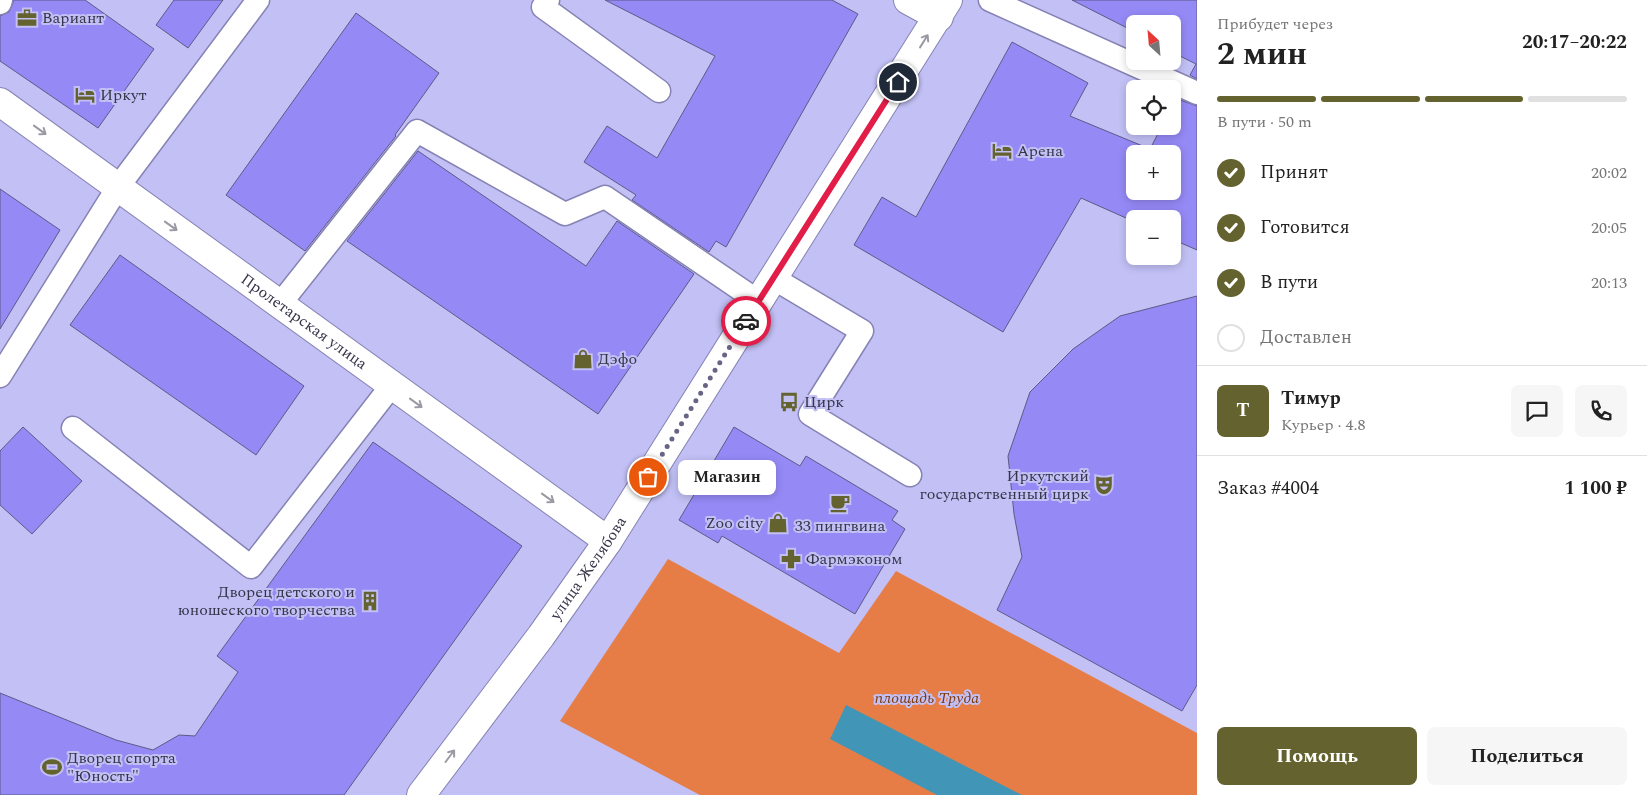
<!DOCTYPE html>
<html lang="ru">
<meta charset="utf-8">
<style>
body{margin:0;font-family:Spectral,serif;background:#f6f6f6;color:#222;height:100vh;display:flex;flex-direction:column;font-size:19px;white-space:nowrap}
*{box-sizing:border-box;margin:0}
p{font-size:16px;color:#767676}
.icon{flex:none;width:28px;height:28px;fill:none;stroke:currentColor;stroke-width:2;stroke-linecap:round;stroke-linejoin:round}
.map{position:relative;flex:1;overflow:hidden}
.details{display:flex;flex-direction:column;background:#fff;width:450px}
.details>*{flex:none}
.needle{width:32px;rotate:334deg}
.controls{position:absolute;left:1126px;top:15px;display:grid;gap:10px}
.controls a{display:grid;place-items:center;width:55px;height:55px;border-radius:8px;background:#fff;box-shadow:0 2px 8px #0003;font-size:25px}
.pin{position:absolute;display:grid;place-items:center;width:42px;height:42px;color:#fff;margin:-21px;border:2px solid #fff;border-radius:50%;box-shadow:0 1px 5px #0007}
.courier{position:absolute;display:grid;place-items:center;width:50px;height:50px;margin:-25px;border:4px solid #e11d48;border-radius:50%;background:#fff;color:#222;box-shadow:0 1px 6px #0007}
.bubble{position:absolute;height:35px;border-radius:8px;background:#fff;box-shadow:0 2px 8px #0003;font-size:16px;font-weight:700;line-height:35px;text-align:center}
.headline em{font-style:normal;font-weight:700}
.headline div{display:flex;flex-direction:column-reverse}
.headline{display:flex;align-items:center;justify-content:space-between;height:85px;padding:0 20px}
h1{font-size:32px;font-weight:700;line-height:38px}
.bar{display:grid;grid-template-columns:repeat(4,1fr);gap:8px 5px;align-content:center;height:60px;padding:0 20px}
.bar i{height:6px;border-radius:4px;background:#e0e0e0}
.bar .active{background:#64622f}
.bar p{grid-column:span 4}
.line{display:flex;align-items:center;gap:12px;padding:0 20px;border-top:1px solid #e0e0e0}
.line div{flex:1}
.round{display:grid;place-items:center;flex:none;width:52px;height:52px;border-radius:8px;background:#f6f6f6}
ol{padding:0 20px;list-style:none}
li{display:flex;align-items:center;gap:15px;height:55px}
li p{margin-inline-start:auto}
li .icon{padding:5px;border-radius:50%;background:#64622f;color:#fff;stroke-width:4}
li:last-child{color:#767676}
li i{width:28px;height:28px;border:2px solid #e0e0e0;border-radius:50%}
.cta{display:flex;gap:10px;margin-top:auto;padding:10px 20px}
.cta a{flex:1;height:58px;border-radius:8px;background:#64622f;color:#fff;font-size:20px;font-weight:700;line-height:58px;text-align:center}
.cta a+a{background:#f6f6f6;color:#222}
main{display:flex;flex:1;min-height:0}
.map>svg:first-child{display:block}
</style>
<main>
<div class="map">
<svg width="1197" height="795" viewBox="0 0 1197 795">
<rect width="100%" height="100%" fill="#c2c0f5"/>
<polygon fill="#e77d46" points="668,559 839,653 896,571 1197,733 1197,795 700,795 560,721"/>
<polygon fill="#4195b6" points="846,705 1022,795 937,795 830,739"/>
<g fill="#9589f6" stroke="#5d5a88" fill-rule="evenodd">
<polygon points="14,0 85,0 154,49 98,128 0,61 0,16 9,12"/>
<polygon points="174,0 223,0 188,48 156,25"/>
<polygon points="605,0 832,0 858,14 726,247 716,241 709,252 632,200 636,195 584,162 607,126 657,158 715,56"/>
<polygon points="1072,0 1197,0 1197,79 1190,75 1196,64 1172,52 1172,24 1135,24 1135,32"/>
<polygon points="356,13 439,73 395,135 396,136 305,251 226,195"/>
<path d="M1012,42L1088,83L1070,116L1150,149L1162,126H1172V107L1177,99L1197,106V250L1172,239V219H1135V222L1081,198L1003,332L854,245L882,197L916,217ZM1135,154H1172V191H1135Z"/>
<polygon points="418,151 586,266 617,221 694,274 598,414 347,241"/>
<polygon points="0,189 60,230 0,329"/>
<polygon points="120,255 304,386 256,455 70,325"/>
<polygon points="1197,296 1197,685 1182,711 997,610 1022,557 1014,514 1008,456 1030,392 1073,349 1120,316"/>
<polygon points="23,427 82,481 32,534 0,505 0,451"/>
<polygon points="734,427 800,466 806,456 898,511 892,520 905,529 855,614 722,536 718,543 679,520"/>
<polygon points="373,442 522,546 344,795 0,795 0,693 116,740 153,750 179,735 195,736 238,672 217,656"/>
</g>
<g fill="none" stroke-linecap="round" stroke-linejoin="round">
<defs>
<g id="lane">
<polyline points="548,0 543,7 659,91"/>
<polyline points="990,0 1197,93"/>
<polyline points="0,3 1,0"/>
<polyline points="773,278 862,331 810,414 910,475"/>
<polyline points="280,304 417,131 565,214 605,197 759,302"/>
<polyline points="0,376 118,187 258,0"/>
<polyline points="73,428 251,567 392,385"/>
</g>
<g id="street">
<polyline points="908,0 939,17"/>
<path id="s1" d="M0,102L608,541"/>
</g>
<g id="secondary">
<path id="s2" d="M421,795L541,636L608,541L948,0"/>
</g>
</defs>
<use href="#lane" stroke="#8683b4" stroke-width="25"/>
<use href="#street" stroke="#8683b4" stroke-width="30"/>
<use href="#secondary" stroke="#8683b4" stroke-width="30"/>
<use href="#lane" stroke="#fff" stroke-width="22"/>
<use href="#street" stroke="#fff" stroke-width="28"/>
<use href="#secondary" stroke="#fff" stroke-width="28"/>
</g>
<defs><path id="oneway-shaft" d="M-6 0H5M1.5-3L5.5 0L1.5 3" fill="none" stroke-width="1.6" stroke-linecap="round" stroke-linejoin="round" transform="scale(1.25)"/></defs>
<g stroke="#9a9aa4">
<use href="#oneway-shaft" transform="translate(924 41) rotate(-58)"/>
<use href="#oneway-shaft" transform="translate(40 130) rotate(36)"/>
<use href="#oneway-shaft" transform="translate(171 226) rotate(36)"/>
<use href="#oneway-shaft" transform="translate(416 403) rotate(36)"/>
<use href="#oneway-shaft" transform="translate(548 498) rotate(36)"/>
<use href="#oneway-shaft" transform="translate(450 756) rotate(-53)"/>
</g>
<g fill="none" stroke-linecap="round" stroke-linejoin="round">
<polyline stroke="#666585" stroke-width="5" stroke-dasharray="0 9" points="648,477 746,321"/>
<polyline stroke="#e11d48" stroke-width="6" points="746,321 898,82"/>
</g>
<defs>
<symbol id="office-bare" viewBox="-9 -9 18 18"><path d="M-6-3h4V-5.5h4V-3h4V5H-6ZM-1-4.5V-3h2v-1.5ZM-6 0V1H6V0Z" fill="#64622f" stroke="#c2c0f5" stroke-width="2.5" paint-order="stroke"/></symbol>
<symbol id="hotel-bare" viewBox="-9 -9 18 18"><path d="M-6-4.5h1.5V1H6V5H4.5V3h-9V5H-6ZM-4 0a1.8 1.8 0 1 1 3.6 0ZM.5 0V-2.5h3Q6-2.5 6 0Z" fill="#64622f" stroke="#c2c0f5" stroke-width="2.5" paint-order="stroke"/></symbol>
<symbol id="shop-bare" viewBox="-9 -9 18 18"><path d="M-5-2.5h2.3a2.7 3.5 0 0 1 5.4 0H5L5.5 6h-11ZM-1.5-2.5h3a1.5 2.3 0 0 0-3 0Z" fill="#64622f" stroke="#c2c0f5" stroke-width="2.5" paint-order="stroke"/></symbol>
<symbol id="bus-bare" viewBox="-9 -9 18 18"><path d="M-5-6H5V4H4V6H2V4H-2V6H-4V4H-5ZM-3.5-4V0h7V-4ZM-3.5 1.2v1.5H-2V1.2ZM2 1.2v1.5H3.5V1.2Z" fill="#64622f" stroke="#c2c0f5" stroke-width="2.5" paint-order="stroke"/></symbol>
<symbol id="theatre-bare" viewBox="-9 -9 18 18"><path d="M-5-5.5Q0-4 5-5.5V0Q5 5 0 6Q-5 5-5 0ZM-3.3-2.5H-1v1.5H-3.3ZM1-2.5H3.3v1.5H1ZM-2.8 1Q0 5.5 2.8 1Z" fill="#64622f" stroke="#c2c0f5" stroke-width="2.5" paint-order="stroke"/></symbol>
<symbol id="cafe-bare" viewBox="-9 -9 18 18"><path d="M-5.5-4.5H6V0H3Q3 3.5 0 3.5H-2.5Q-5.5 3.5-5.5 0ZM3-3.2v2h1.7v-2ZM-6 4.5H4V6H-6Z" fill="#64622f" stroke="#c2c0f5" stroke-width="2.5" paint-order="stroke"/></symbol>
<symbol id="pharmacy-bare" viewBox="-9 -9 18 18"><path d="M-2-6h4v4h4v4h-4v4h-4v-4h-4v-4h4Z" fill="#64622f" stroke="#c2c0f5" stroke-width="2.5" paint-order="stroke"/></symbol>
<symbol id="building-bare" viewBox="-9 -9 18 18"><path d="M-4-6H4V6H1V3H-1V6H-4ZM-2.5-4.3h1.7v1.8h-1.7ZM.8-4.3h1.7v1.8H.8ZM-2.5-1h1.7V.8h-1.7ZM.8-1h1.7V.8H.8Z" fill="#64622f" stroke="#c2c0f5" stroke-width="2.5" paint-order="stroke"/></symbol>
<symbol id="stadium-bare" viewBox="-9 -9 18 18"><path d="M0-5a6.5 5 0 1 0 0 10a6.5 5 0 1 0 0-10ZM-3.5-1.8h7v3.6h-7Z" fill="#64622f" stroke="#c2c0f5" stroke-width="2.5" paint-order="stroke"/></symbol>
</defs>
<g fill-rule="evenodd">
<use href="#office-bare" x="13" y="4" width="28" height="28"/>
<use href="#hotel-bare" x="71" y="81" width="28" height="28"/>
<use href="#hotel-bare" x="988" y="137" width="28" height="28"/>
<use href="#shop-bare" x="569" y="345" width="28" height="28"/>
<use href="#bus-bare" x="775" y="388" width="28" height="28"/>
<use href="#theatre-bare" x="1090" y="471" width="28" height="28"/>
<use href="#cafe-bare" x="826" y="489" width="28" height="28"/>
<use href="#shop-bare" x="764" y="509" width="28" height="28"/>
<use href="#pharmacy-bare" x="777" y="545" width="28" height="28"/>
<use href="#building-bare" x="356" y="587" width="28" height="28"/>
<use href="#stadium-bare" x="38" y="753" width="28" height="28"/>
</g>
<g text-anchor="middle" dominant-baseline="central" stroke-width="4" stroke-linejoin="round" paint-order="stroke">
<g font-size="16" fill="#353449" stroke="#c2c0f5" text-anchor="start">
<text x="42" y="18">Вариант</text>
<text x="100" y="95">Иркут</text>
<text x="1017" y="151">Арена</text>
<text x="598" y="359">Дэфо</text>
<text x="804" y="402">Цирк</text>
<text x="1089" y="476" text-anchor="end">Иркутский<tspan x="1089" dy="18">государственный цирк</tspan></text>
<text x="763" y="523" text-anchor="end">Zoo city</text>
<text x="840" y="526" text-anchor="middle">33 пингвина</text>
<text x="806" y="559">Фармэконом</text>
<text x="355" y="592" text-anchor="end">Дворец детского и<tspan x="355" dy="18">юношеского творчества</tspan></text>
<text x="67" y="758">Дворец спорта<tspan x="67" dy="18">"Юность"</tspan></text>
</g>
<g font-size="16" fill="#353449" stroke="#c2c0f5">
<text stroke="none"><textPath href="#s1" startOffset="375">Пролетарская улица</textPath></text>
<text stroke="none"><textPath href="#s2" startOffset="282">улица Желябова</textPath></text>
</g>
<g font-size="16" font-style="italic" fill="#81390e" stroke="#c2c0f5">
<text x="927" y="698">площадь Труда</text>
</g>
</g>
</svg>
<div class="controls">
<a><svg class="needle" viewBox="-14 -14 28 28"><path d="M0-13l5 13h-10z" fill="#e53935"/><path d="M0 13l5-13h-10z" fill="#767676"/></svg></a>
<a><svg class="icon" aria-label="locate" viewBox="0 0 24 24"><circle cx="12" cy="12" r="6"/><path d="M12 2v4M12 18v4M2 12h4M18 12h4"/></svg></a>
<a>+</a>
<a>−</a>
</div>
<div class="pin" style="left:648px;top:477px;background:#ea580c"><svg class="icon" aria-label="bag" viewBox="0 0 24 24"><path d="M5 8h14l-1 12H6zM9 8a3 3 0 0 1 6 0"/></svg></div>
<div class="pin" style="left:898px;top:82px;background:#1f2937"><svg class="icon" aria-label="home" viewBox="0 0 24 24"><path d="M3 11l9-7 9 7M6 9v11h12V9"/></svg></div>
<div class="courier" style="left:746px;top:321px"><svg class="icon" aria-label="car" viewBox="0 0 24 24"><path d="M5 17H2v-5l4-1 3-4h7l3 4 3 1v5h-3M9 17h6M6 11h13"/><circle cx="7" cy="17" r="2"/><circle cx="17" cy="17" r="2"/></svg></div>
<div class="bubble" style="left:678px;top:460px;width:98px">Магазин</div>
</div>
<section class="details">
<div class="headline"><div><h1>2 мин</h1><p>Прибудет через</p></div><em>20:17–20:22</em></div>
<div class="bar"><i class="active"></i><i class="active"></i><i class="active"></i><i></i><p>В пути · 50 m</p></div>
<ol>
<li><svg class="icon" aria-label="check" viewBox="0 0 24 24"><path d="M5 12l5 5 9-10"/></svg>Принят<p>20:02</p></li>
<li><svg class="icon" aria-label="check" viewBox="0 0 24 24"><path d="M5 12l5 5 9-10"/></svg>Готовится<p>20:05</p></li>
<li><svg class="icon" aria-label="check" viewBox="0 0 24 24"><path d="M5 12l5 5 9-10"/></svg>В пути<p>20:13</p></li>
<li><i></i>Доставлен</li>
</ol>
<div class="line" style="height:90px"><b class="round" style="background:#64622f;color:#fff">Т</b><div><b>Тимур</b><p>Курьер · 4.8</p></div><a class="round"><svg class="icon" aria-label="chat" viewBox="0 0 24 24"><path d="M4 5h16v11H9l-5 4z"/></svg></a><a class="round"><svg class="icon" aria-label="phone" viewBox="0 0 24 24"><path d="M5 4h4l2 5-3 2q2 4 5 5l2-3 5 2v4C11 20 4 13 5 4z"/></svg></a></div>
<div class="line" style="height:65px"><div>Заказ #4004</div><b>1 100 ₽</b></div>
<div class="cta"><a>Помощь</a><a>Поделиться</a></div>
</section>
</main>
